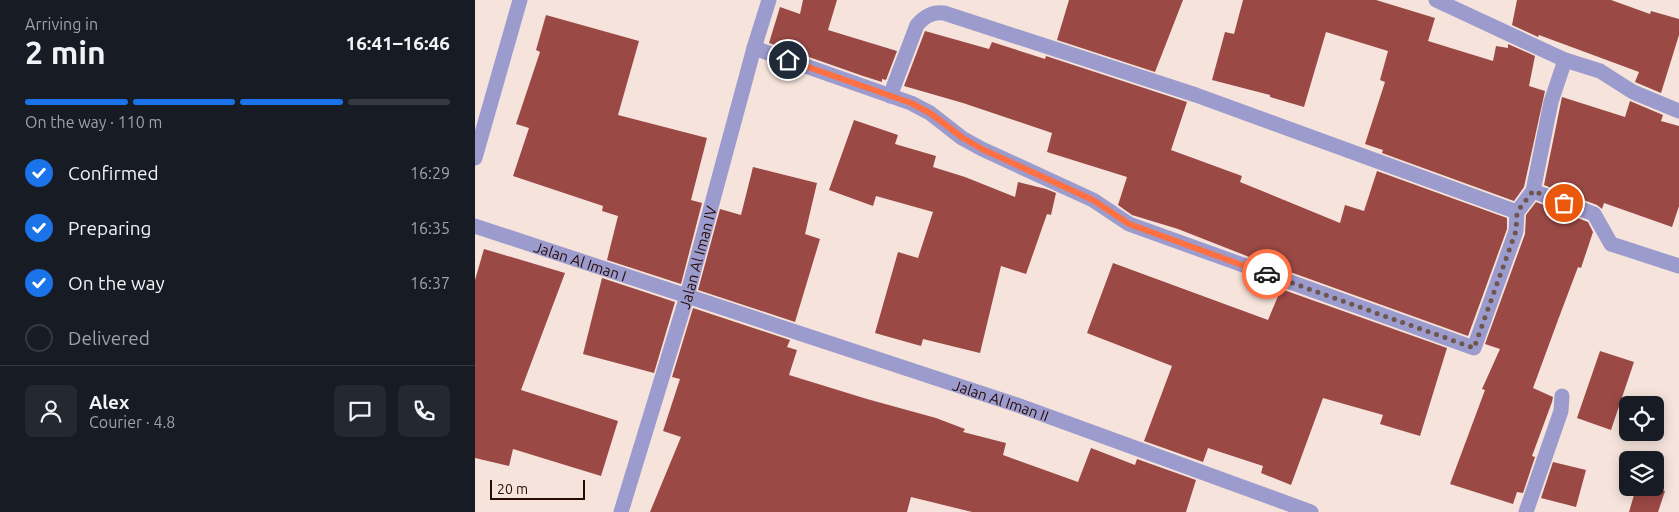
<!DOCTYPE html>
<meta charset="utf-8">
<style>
body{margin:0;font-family:Ubuntu,sans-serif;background:#242831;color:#f1f3f6;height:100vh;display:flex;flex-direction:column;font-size:19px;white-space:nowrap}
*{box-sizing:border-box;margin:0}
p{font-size:16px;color:#9ea1a6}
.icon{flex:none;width:28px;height:28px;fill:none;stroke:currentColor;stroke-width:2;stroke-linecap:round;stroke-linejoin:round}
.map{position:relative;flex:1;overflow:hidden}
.side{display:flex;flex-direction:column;background:#171b24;width:475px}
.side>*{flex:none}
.buttons{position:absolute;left:1144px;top:396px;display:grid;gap:10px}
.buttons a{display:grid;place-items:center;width:45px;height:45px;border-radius:8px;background:#171b24;box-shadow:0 2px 12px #0003;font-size:25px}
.scale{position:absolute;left:15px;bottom:12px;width:95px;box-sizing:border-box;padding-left:5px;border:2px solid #270a00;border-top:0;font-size:14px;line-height:18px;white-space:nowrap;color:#270a00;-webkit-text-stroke:4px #f6e4dc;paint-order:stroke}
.pin{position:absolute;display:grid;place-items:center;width:42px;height:42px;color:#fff;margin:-21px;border:2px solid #fff;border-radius:50%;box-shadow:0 1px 5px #0007}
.courier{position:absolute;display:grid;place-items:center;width:50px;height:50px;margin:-25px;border:4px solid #ff7043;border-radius:50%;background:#fff;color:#222;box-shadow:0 1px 6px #0007}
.headline em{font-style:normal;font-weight:700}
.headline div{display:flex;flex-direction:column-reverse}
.headline{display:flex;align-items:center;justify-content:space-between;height:85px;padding:0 25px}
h1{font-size:32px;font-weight:700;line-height:38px}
.bar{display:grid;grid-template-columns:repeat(4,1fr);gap:8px 5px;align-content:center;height:60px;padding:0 25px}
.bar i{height:6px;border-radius:4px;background:#363941}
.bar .on{background:#1a73e8}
.bar p{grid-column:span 4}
.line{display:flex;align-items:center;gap:12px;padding:0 25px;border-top:1px solid #363941}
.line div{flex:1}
.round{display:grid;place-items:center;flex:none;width:52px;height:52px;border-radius:8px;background:#242831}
ol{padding:0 25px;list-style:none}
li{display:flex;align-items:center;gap:15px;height:55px}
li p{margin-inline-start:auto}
li .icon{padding:5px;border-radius:50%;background:#1a73e8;color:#fff;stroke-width:4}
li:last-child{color:#9ea1a6}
li i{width:28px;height:28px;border:2px solid #363941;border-radius:50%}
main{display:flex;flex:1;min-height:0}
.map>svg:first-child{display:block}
</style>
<main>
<section class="side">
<div class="headline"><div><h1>2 min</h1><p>Arriving in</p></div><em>16:41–16:46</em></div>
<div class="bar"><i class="on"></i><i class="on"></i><i class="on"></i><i></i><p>On the way · 110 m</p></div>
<ol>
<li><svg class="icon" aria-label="check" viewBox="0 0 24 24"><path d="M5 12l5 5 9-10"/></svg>Confirmed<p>16:29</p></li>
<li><svg class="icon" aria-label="check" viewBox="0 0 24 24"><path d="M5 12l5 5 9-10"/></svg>Preparing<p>16:35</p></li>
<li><svg class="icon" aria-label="check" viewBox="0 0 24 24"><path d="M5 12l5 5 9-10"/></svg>On the way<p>16:37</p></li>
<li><i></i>Delivered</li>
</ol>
<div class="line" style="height:90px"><a class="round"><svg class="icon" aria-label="person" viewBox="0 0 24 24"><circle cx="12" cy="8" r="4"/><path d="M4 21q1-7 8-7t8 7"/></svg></a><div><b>Alex</b><p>Courier · 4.8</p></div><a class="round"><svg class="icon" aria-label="chat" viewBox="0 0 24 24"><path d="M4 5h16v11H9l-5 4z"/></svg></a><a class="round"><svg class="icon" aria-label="phone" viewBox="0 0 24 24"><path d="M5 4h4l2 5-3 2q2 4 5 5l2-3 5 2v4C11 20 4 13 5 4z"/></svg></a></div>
</section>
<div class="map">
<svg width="1204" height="512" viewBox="0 0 1204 512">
<rect width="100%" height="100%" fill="#f6e4dc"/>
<g fill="#9b4945">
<polygon points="328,0 362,0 353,30 422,51 411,80 407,79 407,82 388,76 294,43 305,7 325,14"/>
<polygon points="594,0 708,0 680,72 582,40"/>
<polygon points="768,0 901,0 960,18 953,41 1018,61 1021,46 1033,48 1033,44 1060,56 1054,86 1070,91 1049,187 1039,201 907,153 908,150 890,144 910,82 905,80 913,51 851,32 829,107 795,97 795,95 737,80 750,32 759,34"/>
<polygon points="1042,0 1136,0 1175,14 1176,11 1204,19 1204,35 1186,93 1160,82 1164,72 1064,35 1063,37 1037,25"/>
<polygon points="71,15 164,41 143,115 232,138 216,200 227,203 206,284 132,260 143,216 127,211 128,206 38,176 54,128 41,124 65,52 61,50"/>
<polygon points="450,31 514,49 517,42 570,59 571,56 712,102 696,150 767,176 765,182 865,223 870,205 889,211 902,171 1032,218 1032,229 993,336 782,260 703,229 657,215 643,205 652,177 572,152 577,133 488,103 429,86"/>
<polygon points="1087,97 1150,117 1155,101 1188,115 1186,121 1204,126 1204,206 1197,227 1129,203 1127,209 1122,205 1069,185"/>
<polygon points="379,120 423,135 420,144 461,156 458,167 490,177 540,197 543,182 571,189 581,193 576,215 572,214 551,274 526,266 505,353 448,339 446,346 400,333 423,252 443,258 458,212 401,196 398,206 354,190"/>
<polygon points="278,167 342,183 330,234 345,239 320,322 223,290 245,209 266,215"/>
<polygon points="1061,202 1113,222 1118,232 1106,268 1103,267 1083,320 1058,388 1078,397 1077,402 1057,456 1060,457 1048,493 1042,492 1038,504 975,484 1010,390 1007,389 1025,349 1010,344 1050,234 1051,215"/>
<polygon points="9,249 90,273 46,390 143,421 126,476 38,449 34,466 0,458 0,280"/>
<polygon points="638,263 793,320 806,289 972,348 945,436 905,424 908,415 848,398 816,485 786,473 788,466 733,448 728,462 669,441 697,366 612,333"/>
<polygon points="127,278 200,302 179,373 108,354"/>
<polygon points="218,308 315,340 312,347 322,350 314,375 392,399 461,418 490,429 488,432 531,443 528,455 603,482 616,448 660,465 662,459 721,480 711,512 497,512 436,497 432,512 175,512 206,437 188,431 205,379 197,377"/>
<polygon points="1125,351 1159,362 1136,430 1102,418"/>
<polygon points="1078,462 1111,470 1101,507 1066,498"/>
<polygon points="1161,488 1175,488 1190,491 1183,512 1154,512"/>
</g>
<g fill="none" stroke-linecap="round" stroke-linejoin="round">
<g stroke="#9c9bcd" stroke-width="15">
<polyline points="961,0 1090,60"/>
<polyline points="279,48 436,103 455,113 487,138 507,149 618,200 654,224 999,348 1041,231 1042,212 1058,191 1076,102 1090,60 1125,71 1158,92 1204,111"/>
<path d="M415,96L442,25C450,16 457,12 469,13L721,95L1042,212"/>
<polyline points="0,158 45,0"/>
<polyline points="1058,191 1119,214 1136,244 1204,266"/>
<path id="s1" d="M0,226L545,406L836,512"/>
<path id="s2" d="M146,512L212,296L279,48L294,0"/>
<polyline points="1051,512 1086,411 1087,396"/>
</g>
</g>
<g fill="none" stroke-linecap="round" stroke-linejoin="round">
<polyline stroke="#6f564d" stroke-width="5" stroke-dasharray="0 9" points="792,274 999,348 1041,231 1042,212 1058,191 1089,203"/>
<polyline stroke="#ff7043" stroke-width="6" points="313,60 436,103 455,113 488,138 507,149 618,200 654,224 792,274"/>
</g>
<g text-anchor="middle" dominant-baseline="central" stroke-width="4" stroke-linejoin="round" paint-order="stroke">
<g font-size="15" fill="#270a00" stroke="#f6e4dc">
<text stroke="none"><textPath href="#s2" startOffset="266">Jalan Al Iman IV</textPath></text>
<text stroke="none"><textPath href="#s1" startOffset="111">Jalan Al Iman I</textPath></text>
<text stroke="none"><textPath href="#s1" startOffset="554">Jalan Al Iman II</textPath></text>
</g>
</g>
</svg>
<div class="buttons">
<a><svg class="icon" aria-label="locate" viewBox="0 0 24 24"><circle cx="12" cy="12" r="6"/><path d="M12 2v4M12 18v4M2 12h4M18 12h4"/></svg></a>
<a><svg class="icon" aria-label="layers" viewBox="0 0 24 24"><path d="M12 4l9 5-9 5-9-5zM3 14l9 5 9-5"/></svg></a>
</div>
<div class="scale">20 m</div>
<div class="pin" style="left:1089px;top:203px;background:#ea580c"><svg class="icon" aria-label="bag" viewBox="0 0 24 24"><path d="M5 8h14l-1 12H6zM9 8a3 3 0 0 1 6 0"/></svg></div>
<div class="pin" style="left:313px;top:60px;background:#1f2937"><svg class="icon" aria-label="home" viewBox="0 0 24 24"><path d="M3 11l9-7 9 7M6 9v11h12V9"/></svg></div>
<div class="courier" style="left:792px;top:274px"><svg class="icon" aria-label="car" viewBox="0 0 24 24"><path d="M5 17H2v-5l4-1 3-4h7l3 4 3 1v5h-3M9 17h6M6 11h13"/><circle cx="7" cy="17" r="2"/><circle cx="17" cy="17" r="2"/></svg></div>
</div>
</main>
